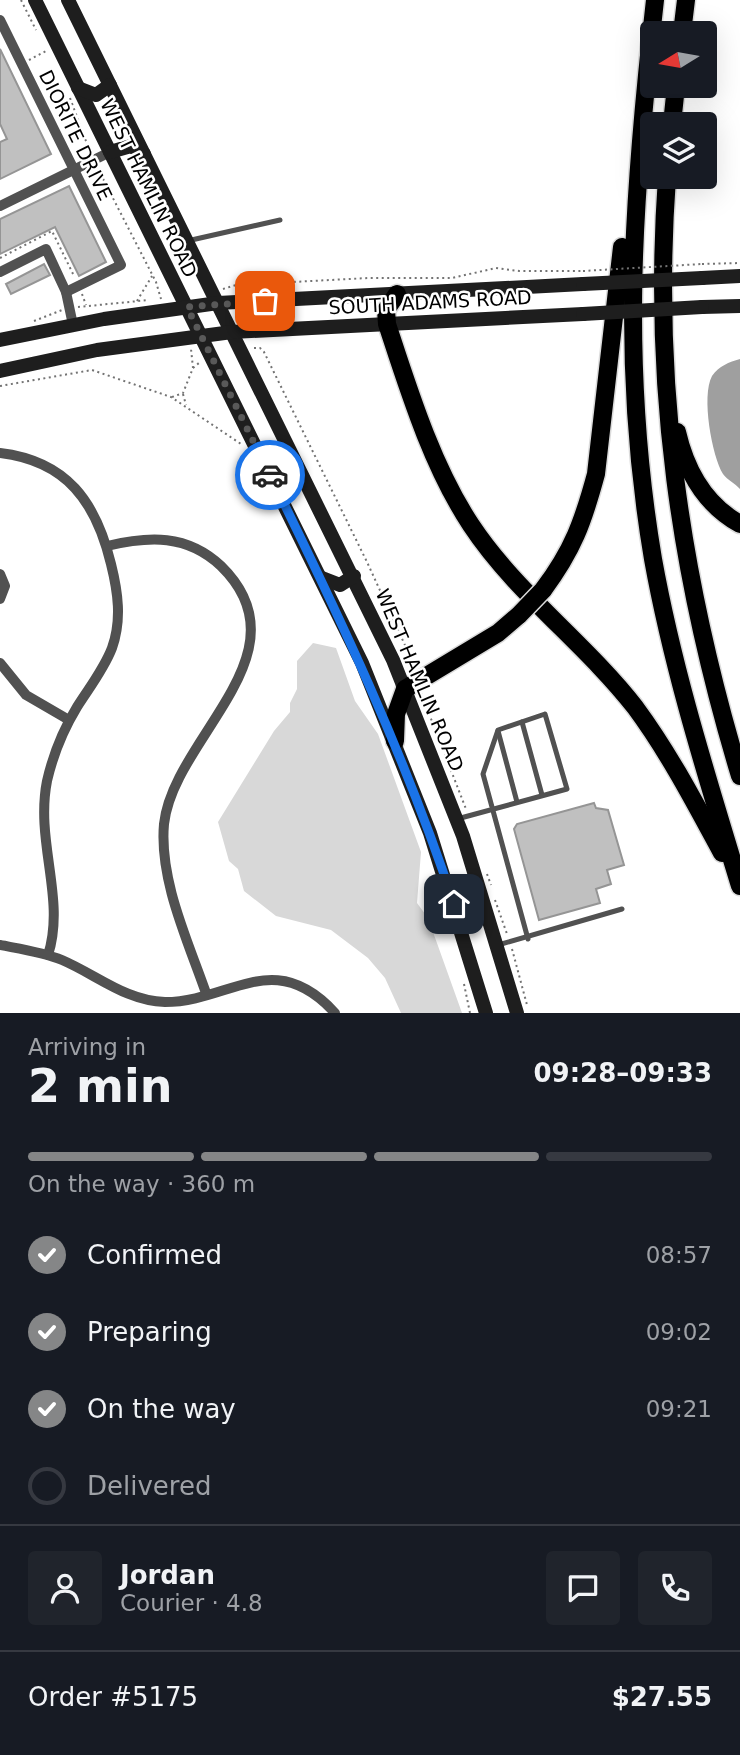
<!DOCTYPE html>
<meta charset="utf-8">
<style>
body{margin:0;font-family:"DejaVu Sans",sans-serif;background:#20242c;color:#f1f3f6;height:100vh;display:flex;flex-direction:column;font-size:26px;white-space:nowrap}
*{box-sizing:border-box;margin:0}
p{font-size:23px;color:#9ea1a6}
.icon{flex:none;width:38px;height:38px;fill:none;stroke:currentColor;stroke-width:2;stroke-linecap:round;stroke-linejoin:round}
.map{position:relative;height:1013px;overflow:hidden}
.panel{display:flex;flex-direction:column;background:#171b24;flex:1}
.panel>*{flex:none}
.needle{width:46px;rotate:259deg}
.controls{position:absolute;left:640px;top:21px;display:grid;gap:14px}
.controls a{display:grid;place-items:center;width:77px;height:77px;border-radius:7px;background:#171b24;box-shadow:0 7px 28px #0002;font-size:35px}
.pin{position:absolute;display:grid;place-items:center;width:60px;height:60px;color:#fff;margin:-30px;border-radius:14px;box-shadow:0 4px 10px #0006}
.courier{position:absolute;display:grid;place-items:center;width:70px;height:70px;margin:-35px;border:5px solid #1a73e8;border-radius:50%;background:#fff;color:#222;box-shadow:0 2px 9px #0007}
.headline em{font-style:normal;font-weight:800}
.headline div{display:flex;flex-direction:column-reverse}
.headline{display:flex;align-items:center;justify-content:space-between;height:119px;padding:0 28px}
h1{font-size:46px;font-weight:800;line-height:52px}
.bar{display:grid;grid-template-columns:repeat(4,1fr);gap:10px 7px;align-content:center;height:84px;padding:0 28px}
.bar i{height:9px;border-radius:5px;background:#363941}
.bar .current{background:#858687}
.bar p{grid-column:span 4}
.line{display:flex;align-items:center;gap:18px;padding:0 28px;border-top:2px solid #363941}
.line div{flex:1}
.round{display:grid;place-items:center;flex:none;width:74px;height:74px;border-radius:7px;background:#20242c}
ol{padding:0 28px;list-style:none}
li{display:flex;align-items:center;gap:21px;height:77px}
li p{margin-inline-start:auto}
li .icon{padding:7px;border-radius:50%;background:#858687;color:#fff;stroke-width:4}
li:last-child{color:#9ea1a6}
li i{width:38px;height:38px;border:4px solid #363941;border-radius:50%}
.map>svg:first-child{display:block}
</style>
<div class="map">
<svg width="740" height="1013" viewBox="0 0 740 1013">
<rect width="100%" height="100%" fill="#fff"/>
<polygon fill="#d8d8d8" points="313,643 336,648 355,701 378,734 421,852 417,903 428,918 462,1013 401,1013 385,978 368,958 331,930 276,916 244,891 238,869 229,861 218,822 274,731 290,712 290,703 297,689 297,661"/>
<path fill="#9f9f9f" d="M740,359V489C735,483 727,480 723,474C712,456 701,396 712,376C719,366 729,362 740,359Z"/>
<g fill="#c0c0c0" stroke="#959595" stroke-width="2">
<polygon points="0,49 51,154 0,179 0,142 7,139 0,124"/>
<polygon points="69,186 106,262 79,276 55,227 0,254 0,219"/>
<polygon points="44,264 50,275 11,294 6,284"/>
<polygon points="594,803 596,808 608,810 624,865 607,870 611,884 596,889 600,903 539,920 514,829 517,824"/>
</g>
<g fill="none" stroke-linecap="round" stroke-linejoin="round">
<defs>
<g id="motorway">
<path d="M655,0C633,194 620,364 653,559C673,670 707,777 740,886"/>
<polyline points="682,33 686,0"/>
<polyline points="672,124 676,86"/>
<path d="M667,177C652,385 680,577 740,776"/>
<path d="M397,294L386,310L387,324C409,391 432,466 471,525C516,593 585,643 635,707C669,753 695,803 722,853"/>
<path d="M677,432C686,471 704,504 740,524"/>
<path d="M543,590C573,550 583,522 596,474L622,247"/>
<polyline points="395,741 396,714 405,689 498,633 519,615"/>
</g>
</defs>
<use href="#motorway" stroke="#dbdbdb" stroke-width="21"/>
<g stroke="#737373" stroke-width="2" stroke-dasharray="2 3.5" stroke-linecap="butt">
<polyline points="21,0 36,30"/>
<polyline points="29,60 46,51"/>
<polyline points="70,98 90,152"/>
<polyline points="98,169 156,282 161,299"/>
<polyline points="0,258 52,231 74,276"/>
<polyline points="702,264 740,263"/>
<polyline points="223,289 236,285 368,278 452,278 496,268 519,271 583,271"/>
<polyline points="82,294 86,305"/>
<polyline points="137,301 152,276"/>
<polyline points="78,307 149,300"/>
<polyline points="34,321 62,310"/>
<polyline points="254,348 260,348 264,352 367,562 415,667"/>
<polyline points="193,368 200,362"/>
<polyline points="0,386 92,370 171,397 241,444"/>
<polyline points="183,394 186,405"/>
<polyline points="172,397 183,393 193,368 191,349"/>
<polyline points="421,693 466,809"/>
<polyline points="487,874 491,885"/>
<polyline points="495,900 507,934"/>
<polyline points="512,949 527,1005"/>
<polyline points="464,984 470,1013"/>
</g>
<g stroke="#515151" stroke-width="5">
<polyline points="187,241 280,220"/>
<polyline points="522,722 542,795"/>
<polyline points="498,731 517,802"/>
<path d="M457,819C493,809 530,799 567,789L545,714L498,730L483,774L528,939"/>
<polyline points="498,945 622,909"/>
</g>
<g stroke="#515151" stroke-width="10">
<polyline points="0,20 121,265 66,292"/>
<polyline points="0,206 110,152"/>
<polyline points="0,272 46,249 66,292 73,325"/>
<path d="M0,453C67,461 96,502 111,564C118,592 122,620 112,648C104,669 89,688 77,707C63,730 53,755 47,781C35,842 66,899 48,955"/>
<path d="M107,546C149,536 187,534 221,566C310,653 173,738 164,824C159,880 188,941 206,993"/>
<polyline points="0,574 5,586 0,599"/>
<polyline points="0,663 26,695 69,720"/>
<path d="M0,945C21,949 43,952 62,960C97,975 126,1001 165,1002C230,1002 274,946 335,1013"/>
</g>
<g stroke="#1e1e1e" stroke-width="14">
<polyline points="35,0 362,663 430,833 486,1013"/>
<polyline points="68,0 393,660 463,836 517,1013"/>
<polyline points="78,88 96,95 110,85"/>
<polyline points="110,152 131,146 144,154"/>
<polyline points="702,278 740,276"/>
<polyline points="702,307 740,306"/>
<polyline points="0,340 104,319 218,303 583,284"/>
<polyline points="0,371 97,350 232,332 583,314"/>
<polyline points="322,578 340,585 354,576"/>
</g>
<use href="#motorway" stroke="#000" stroke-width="18"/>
<defs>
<polyline id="motorway-bridge" points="519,615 543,590"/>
</defs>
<use href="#motorway-bridge" stroke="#dbdbdb" stroke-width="21" stroke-linecap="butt"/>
<polyline stroke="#737373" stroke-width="2" stroke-dasharray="2 3.5" stroke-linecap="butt" points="583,271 702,264"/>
<g stroke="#1e1e1e" stroke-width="14">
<polyline points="583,284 702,278"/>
<polyline points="583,314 702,307"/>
</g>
<use href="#motorway-bridge" stroke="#000" stroke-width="18"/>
</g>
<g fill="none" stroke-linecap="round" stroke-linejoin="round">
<polyline stroke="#595959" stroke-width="7" stroke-dasharray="0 12.6" points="265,301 187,307 270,475"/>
<path stroke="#1a73e8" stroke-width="9" d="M270,475C339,615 405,755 454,904"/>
</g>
<g text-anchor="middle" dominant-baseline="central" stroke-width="5" stroke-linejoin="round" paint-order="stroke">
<g font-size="19" fill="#000" stroke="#fff">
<text transform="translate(76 135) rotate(64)">DIORITE DRIVE</text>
<text transform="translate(149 188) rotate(64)">WEST HAMLIN ROAD</text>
<text transform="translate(430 302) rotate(-3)">SOUTH ADAMS ROAD</text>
<text transform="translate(420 680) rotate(67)">WEST HAMLIN ROAD</text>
</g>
</g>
</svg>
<div class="controls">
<a><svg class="needle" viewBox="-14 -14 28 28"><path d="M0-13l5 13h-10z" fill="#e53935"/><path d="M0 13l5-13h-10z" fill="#9ea1a6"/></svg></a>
<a><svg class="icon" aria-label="layers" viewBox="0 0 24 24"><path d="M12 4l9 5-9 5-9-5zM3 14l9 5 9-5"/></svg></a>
</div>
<div class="pin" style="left:265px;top:301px;background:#ea580c"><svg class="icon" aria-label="bag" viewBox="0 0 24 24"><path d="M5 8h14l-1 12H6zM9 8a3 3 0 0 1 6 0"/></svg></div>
<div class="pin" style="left:454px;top:904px;background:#1f2937"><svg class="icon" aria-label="home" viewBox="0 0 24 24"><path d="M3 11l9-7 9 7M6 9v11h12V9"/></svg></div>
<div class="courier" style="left:270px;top:475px"><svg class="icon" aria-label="car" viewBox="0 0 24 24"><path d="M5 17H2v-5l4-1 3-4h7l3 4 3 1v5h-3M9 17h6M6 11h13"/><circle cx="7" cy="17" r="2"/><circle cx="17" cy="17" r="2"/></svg></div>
</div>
<section class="panel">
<div class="headline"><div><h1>2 min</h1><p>Arriving in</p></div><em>09:28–09:33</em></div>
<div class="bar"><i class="current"></i><i class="current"></i><i class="current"></i><i></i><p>On the way · 360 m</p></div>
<ol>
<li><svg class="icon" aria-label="check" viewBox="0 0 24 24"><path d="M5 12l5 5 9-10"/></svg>Confirmed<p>08:57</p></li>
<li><svg class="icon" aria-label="check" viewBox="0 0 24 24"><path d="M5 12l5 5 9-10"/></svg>Preparing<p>09:02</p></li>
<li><svg class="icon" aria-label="check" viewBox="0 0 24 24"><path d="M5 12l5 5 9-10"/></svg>On the way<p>09:21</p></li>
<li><i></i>Delivered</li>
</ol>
<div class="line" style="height:126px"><a class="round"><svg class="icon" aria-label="person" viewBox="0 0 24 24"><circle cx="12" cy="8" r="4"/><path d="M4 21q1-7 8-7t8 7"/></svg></a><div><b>Jordan</b><p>Courier · 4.8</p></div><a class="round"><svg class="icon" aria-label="chat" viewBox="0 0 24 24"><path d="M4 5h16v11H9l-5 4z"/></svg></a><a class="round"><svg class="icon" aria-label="phone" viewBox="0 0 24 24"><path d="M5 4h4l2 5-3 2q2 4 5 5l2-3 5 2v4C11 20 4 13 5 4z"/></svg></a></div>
<div class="line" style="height:91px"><div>Order #5175</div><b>$27.55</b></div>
</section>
